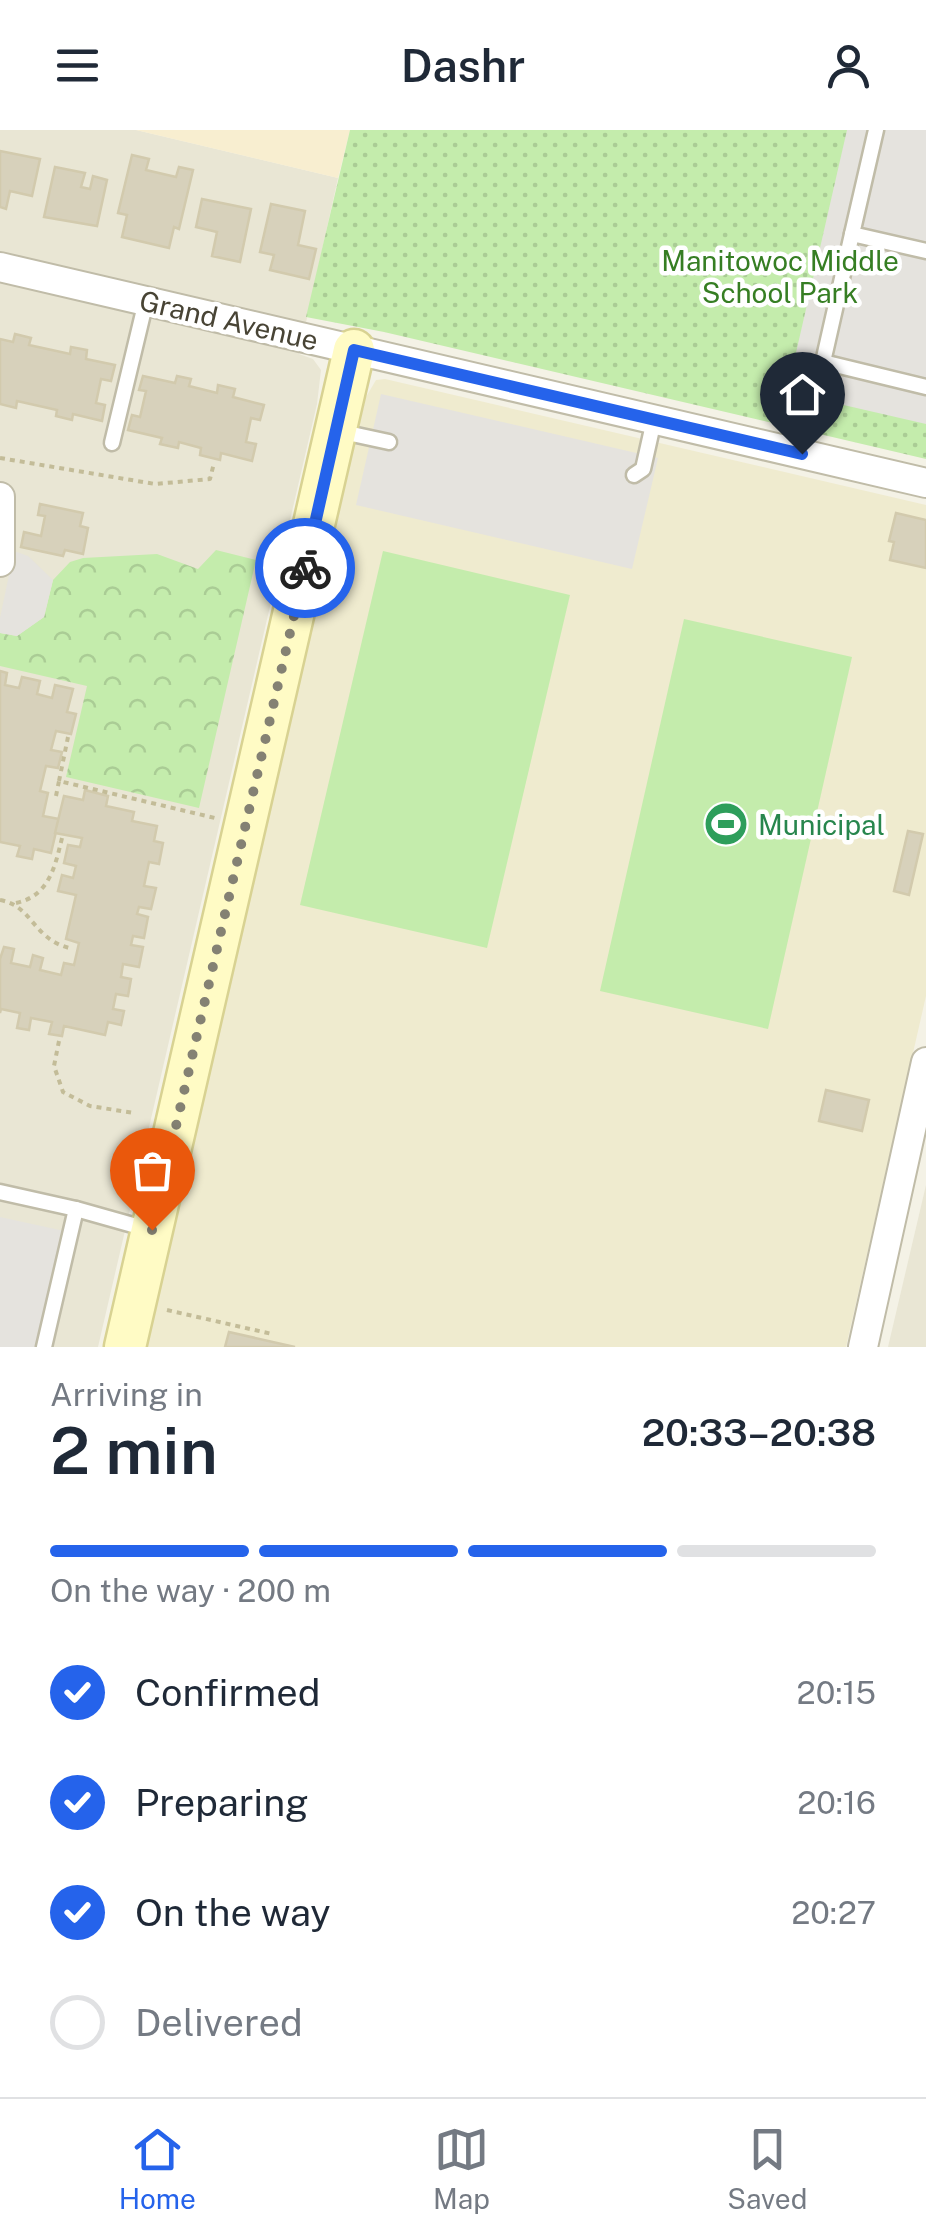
<!DOCTYPE html>
<meta charset="utf-8">
<style>
body{margin:0;font-family:"Public Sans",sans-serif;background:#f2f2f3;color:#1f2937;height:100vh;display:flex;flex-direction:column;font-size:38px;white-space:nowrap}
*{box-sizing:border-box;margin:0}
p{font-size:32px;color:#747a83}
.icon{flex:none;width:55px;height:55px;fill:none;stroke:currentColor;stroke-width:2;stroke-linecap:round;stroke-linejoin:round}
.map{position:relative;height:1217px;overflow:hidden}
.sheet{display:flex;flex-direction:column;background:#fff;flex:1}
.sheet>*{flex:none}
.pin{position:absolute;display:grid;place-items:center;width:85px;height:85px;color:#fff;margin:-102px -42px;border-radius:50% 50% 50% 0;rotate:-45deg;box-shadow:0 0 10px #0007}
.pin .icon{rotate:45deg}
.courier{position:absolute;display:grid;place-items:center;width:100px;height:100px;margin:-50px;border:8px solid #2563eb;border-radius:50%;background:#fff;color:#222;box-shadow:0 2px 12px #0007}
.head em{font-style:normal;font-weight:600}
.head div{display:flex;flex-direction:column-reverse}
.head{display:flex;align-items:center;justify-content:space-between;height:170px;padding:0 50px}
h1{font-size:65px;font-weight:600;line-height:75px}
.bar{display:grid;grid-template-columns:repeat(4,1fr);gap:15px 10px;align-content:center;height:120px;padding:0 50px}
.bar i{height:12px;border-radius:8px;background:#e0e1e3}
.bar .current{background:#2563eb}
.bar p{grid-column:span 4}
ol{padding:0 50px;list-style:none}
li{display:flex;align-items:center;gap:30px;height:110px}
li p{margin-inline-start:auto}
li .icon{padding:10px;border-radius:50%;background:#2563eb;color:#fff;stroke-width:4}
li:last-child{color:#747a83}
li i{width:55px;height:55px;border:5px solid #e0e1e3;border-radius:50%}
header{display:flex;justify-content:space-between;align-items:center;height:130px;padding:0 50px;background:#fff;font-size:45px;font-weight:600}
.menu{display:flex;justify-content:space-around;align-items:center;height:140px;border-top:2px solid #e0e1e3;background:#fff;font-size:28px;color:#747a83}
.menu a{display:grid;justify-items:center;gap:5px}
.menu .current{color:#2563eb}
.map>svg:first-child{display:block}
</style>
<header><svg class="icon" aria-label="menu" viewBox="0 0 24 24"><path d="M4 6h16M4 12h16M4 18h16"/></svg>Dashr<svg class="icon" aria-label="person" viewBox="0 0 24 24"><circle cx="12" cy="8" r="4"/><path d="M4 21q1-7 8-7t8 7"/></svg></header>
<div class="map">
<svg width="926" height="1217" viewBox="0 0 926 1217">
<defs>
<pattern id="forest-crowns" width="20" height="18" patternUnits="userSpaceOnUse" patternTransform="scale(2.5)"><rect width="20" height="18" fill="#c4ecac"/><path d="M2 6a3 3 0 1 1 6 0M12 15a3 3 0 1 1 6 0" fill="none" stroke="#aacc95"/></pattern>
<pattern id="park-dots" width="8" height="8" patternUnits="userSpaceOnUse" patternTransform="scale(2.5)"><rect width="8" height="8" fill="#c4ecac"/><path d="M2 2h.1M6 6h.1" fill="none" stroke="#aacc95" stroke-width="1.8" stroke-linecap="round"/></pattern>
</defs>
<rect width="100%" height="100%" fill="#f4f2e6"/>
<g fill="#e9e6d4">
<polygon points="0,0 136,0 338,48 299,224 313,229 321,240 317,274 98,1217 0,1217"/>
<polygon points="926,1055 926,1217 888,1217"/>
</g>
<polygon fill="#f8eed0" points="136,0 350,0 338,48"/>
<polygon fill="#efebcf" points="385,249 926,375 926,866 846,1217 145,1217 366,267 376,250"/>
<g fill="#c4ecac">
<polygon points="383,421 570,465 487,818 300,775"/>
<polygon points="684,489 852,527 768,899 600,861"/>
</g>
<polygon fill="url(#forest-crowns)" points="216,420 256,430 199,678 66,647 87,556 0,536 0,503 17,506 44,487 53,450 70,432 83,428 157,424 198,439"/>
<polygon fill="url(#park-dots)" points="350,0 926,0 926,329 384,202 306,187"/>
<g fill="#e5e3de">
<polygon points="847,0 926,0 926,294 787,262"/>
<polygon points="381,264 658,328 632,439 356,375"/>
<polygon points="14,421 28,426 53,450 44,487 17,506 0,503 0,488"/>
<polygon points="0,1087 78,1104 53,1217 0,1217"/>
</g>
<g fill="#d7d1bb" stroke="#d2caad" stroke-width="2.5">
<polygon points="0,21 40,29 32,66 10,61 6,79 0,77"/>
<polygon points="132,25 149,29 146,40 176,47 179,37 193,40 179,99 174,97 169,118 122,107 127,85 118,83"/>
<polygon points="55,37 85,43 81,57 90,59 93,46 107,50 97,96 44,87"/>
<polygon points="202,69 251,79 240,132 212,126 217,102 196,97"/>
<polygon points="271,74 305,81 298,115 316,119 309,149 270,140 274,125 260,122"/>
<polygon points="15,204 31,208 29,215 70,224 71,217 87,220 86,229 115,235 111,251 101,249 96,273 105,275 102,291 73,284 72,290 56,286 57,280 17,271 16,278 0,274 0,209 13,212"/>
<polygon points="143,246 175,253 177,246 191,249 189,256 217,263 218,255 235,259 233,267 264,275 260,290 251,288 246,312 256,314 252,331 221,323 220,330 200,325 201,318 179,312 178,318 160,314 162,308 128,300 132,285 140,287 146,261 139,260"/>
<polygon points="40,374 83,383 80,396 88,398 83,424 65,420 63,426 21,417 24,402 41,406 45,386 38,385"/>
<polygon points="896,383 926,390 926,438 890,430 894,412 889,411"/>
<polygon points="0,541 7,543 5,555 19,558 22,547 40,551 37,564 52,568 55,555 73,559 67,582 76,584 71,604 56,601 51,620 62,622 58,638 46,636 40,661 48,663 43,686 59,689 51,723 34,719 32,729 17,726 20,716 0,712"/>
<polygon points="85,660 108,666 106,676 134,682 132,691 157,696 154,711 163,713 159,734 149,732 144,756 156,758 151,779 139,777 137,784 148,787 144,808 133,806 131,815 143,817 139,837 123,834 121,847 131,849 128,866 116,864 113,879 124,881 121,895 108,892 105,905 64,896 62,906 49,904 52,892 31,888 29,900 17,898 20,883 1,879 0,883 0,829 4,817 14,819 11,833 30,837 33,825 43,828 40,840 61,845 64,833 74,835 79,813 66,809 76,765 58,761 62,745 73,748 76,736 64,733 68,715 80,717 82,708 55,703 64,666 83,670"/>
<polygon points="908,701 923,704 909,765 894,761"/>
<polygon points="826,960 869,970 862,1001 819,991"/>
<polygon points="229,1202 295,1217 225,1217"/>
</g>
<g fill="none" stroke-linecap="round" stroke-linejoin="round">
<defs>
<g id="lane">
<polyline points="876,0 852,104 926,121"/>
<polyline points="823,232 852,104"/>
<polyline points="338,301 389,312"/>
<polyline points="112,313 146,171"/>
<polyline points="802,324 823,232 926,257"/>
<polyline points="634,345 643,339 654,290"/>
<polyline points="0,1062 76,1079 44,1217"/>
<polyline points="76,1079 147,1099"/>
</g>
<g id="street">
<polyline points="0,137 926,353"/>
<polyline points="0,367 0,432"/>
<polyline points="863,1217 926,932"/>
</g>
<polyline id="secondary" points="125,1217 354,220"/>
</defs>
<use href="#lane" stroke="#c0bca8" stroke-width="19"/>
<use href="#street" stroke="#c0bca8" stroke-width="32"/>
<use href="#secondary" stroke="#d8d292" stroke-width="45"/>
<g stroke="#c3bc98" stroke-width="4" stroke-dasharray="5 5" stroke-linecap="butt">
<polyline points="0,328 155,354 210,349 214,333"/>
<polyline points="59,651 68,607"/>
<polyline points="56,666 59,651 215,688"/>
<path d="M0,770C33,776 32,808 69,818"/>
<path d="M16,773C49,766 55,737 62,708"/>
<polyline points="59,911 54,936 63,962 90,976 134,983"/>
<polyline points="167,1180 272,1204"/>
</g>
<use href="#lane" stroke="#fff" stroke-width="14"/>
<use href="#street" stroke="#fff" stroke-width="28"/>
<use href="#secondary" stroke="#fffbc5" stroke-width="40"/>
</g>
<g fill="none" stroke-linecap="round" stroke-linejoin="round">
<polyline stroke="#848173" stroke-width="10" stroke-dasharray="0 18" points="152,1100 305,438"/>
<polyline stroke="#2563eb" stroke-width="12" points="305,438 354,220 802,324"/>
</g>
<defs>
<symbol id="stadium-disc" viewBox="-11 -11 22 22"><circle r="9.5" fill="#2e9e5b" stroke="#fff"/><path d="M0-5a6.5 5 0 1 0 0 10a6.5 5 0 1 0 0-10ZM-3.5-1.8h7v3.6h-7Z" fill="#fff"/></symbol>
</defs>
<g fill-rule="evenodd">
<use href="#stadium-disc" x="701" y="669" width="50" height="50"/>
</g>
<g text-anchor="middle" dominant-baseline="central" stroke-width="9" stroke-linejoin="round" paint-order="stroke">
<g font-size="28" fill="#367e23" stroke="#fff">
<text x="780" y="130">Manitowoc Middle<tspan x="780" dy="32">School Park</tspan></text>
</g>
<g font-size="28" fill="#484435" stroke="#fff">
<text transform="translate(229 190) rotate(13)">Grand Avenue</text>
</g>
<g font-size="28" fill="#27864d" stroke="#fff" text-anchor="start">
<text x="758" y="694">Municipal</text>
</g>
</g>
</svg>
<div class="pin" style="left:152px;top:1100px;background:#ea580c"><svg class="icon" aria-label="bag" viewBox="0 0 24 24"><path d="M5 8h14l-1 12H6zM9 8a3 3 0 0 1 6 0"/></svg></div>
<div class="pin" style="left:802px;top:324px;background:#1f2937"><svg class="icon" aria-label="home" viewBox="0 0 24 24"><path d="M3 11l9-7 9 7M6 9v11h12V9"/></svg></div>
<div class="courier" style="left:305px;top:438px"><svg class="icon" aria-label="bike" viewBox="0 0 24 24"><circle cx="6" cy="16" r="4"/><circle cx="18" cy="16" r="4"/><path d="M6 16l4-8h5l3 8M10 8l3 8H6M13 5h3"/></svg></div>
</div>
<section class="sheet">
<div class="head"><div><h1>2 min</h1><p>Arriving in</p></div><em>20:33–20:38</em></div>
<div class="bar"><i class="current"></i><i class="current"></i><i class="current"></i><i></i><p>On the way · 200 m</p></div>
<ol>
<li><svg class="icon" aria-label="check" viewBox="0 0 24 24"><path d="M5 12l5 5 9-10"/></svg>Confirmed<p>20:15</p></li>
<li><svg class="icon" aria-label="check" viewBox="0 0 24 24"><path d="M5 12l5 5 9-10"/></svg>Preparing<p>20:16</p></li>
<li><svg class="icon" aria-label="check" viewBox="0 0 24 24"><path d="M5 12l5 5 9-10"/></svg>On the way<p>20:27</p></li>
<li><i></i>Delivered</li>
</ol>
</section>
<nav class="menu">
<a class="current"><svg class="icon" aria-label="home" viewBox="0 0 24 24"><path d="M3 11l9-7 9 7M6 9v11h12V9"/></svg>Home</a>
<a><svg class="icon" aria-label="map" viewBox="0 0 24 24"><path d="M3 6l6-2 6 2 6-2v14l-6 2-6-2-6 2zM9 4v14M15 6v14"/></svg>Map</a>
<a><svg class="icon" aria-label="saved" viewBox="0 0 24 24"><path d="M7 4h10v16l-5-4-5 4z"/></svg>Saved</a>
</nav>
